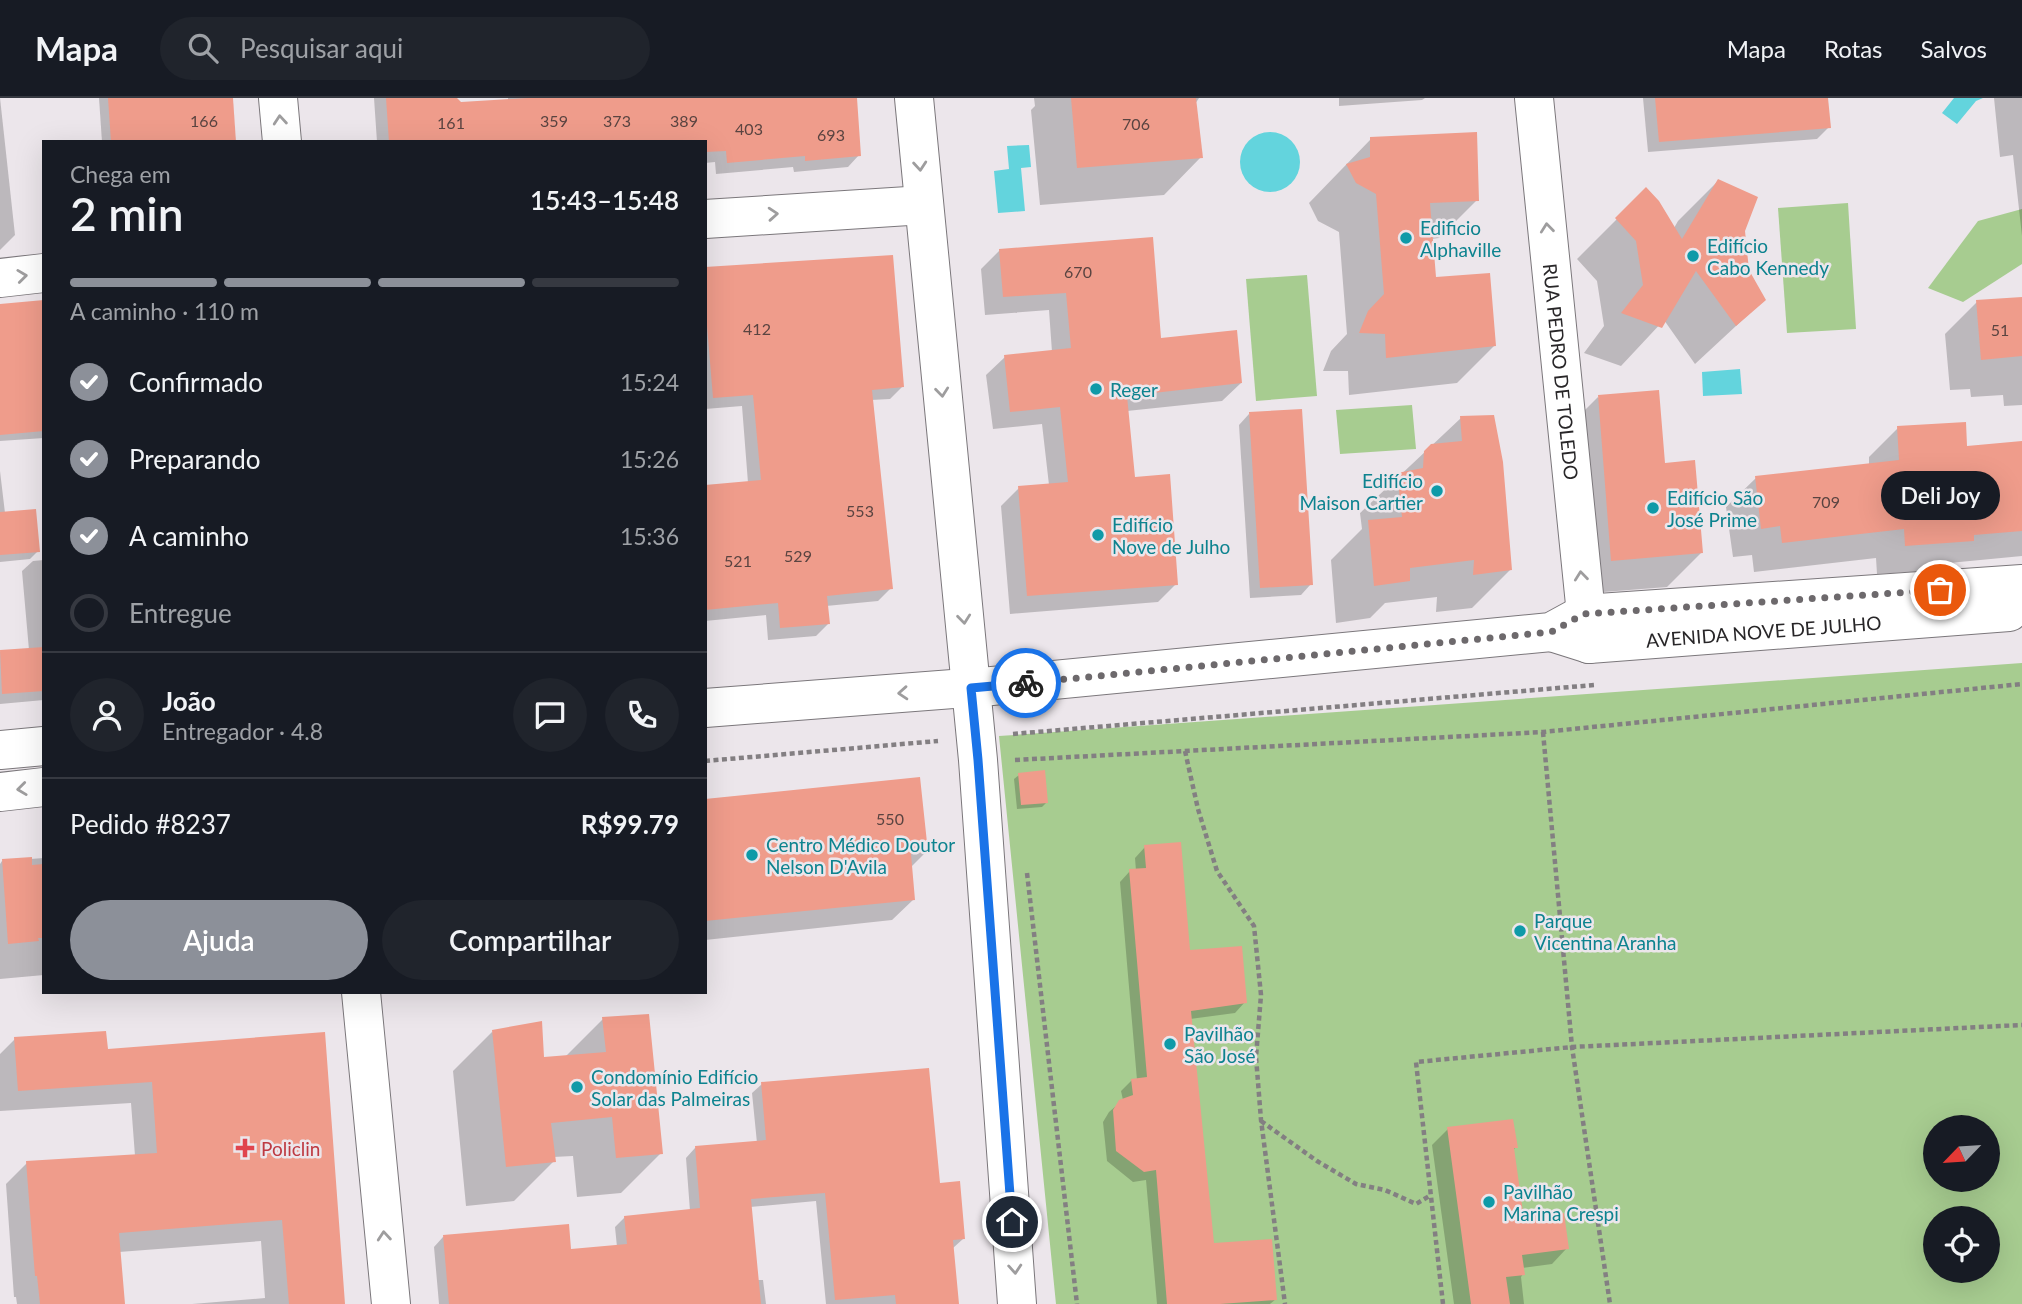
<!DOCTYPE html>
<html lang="pt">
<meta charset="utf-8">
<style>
body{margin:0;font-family:Lato,sans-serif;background:#20242c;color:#f1f3f6;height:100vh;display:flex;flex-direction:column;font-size:26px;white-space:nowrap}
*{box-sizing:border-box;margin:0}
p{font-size:23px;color:#9ea1a6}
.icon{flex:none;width:38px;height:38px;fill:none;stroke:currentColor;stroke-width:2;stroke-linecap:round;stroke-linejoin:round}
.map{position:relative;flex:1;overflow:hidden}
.drawer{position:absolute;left:42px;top:42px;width:665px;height:854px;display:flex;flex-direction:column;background:#171b24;border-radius:0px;box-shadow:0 7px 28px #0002}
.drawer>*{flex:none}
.needle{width:46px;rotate:245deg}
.buttons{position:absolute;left:1923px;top:1017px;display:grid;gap:14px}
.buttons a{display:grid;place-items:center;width:77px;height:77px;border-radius:50%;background:#171b24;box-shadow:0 7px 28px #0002;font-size:35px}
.pin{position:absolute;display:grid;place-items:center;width:60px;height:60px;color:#fff;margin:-30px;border:4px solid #fff;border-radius:50%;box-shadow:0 2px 7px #0007}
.courier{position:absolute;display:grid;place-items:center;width:70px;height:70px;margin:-35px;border:5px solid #1a73e8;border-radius:50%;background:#fff;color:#222;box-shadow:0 2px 9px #0007}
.bubble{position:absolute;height:49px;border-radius:24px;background:#171b24;box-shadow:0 7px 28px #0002;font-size:23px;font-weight:600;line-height:49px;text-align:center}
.headline em{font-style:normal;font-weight:600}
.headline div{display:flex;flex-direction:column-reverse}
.headline{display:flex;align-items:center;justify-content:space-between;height:119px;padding:0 28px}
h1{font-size:46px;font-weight:600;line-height:52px}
.bar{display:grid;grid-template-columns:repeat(4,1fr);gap:10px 7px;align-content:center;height:84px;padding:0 28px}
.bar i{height:9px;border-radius:5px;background:#363941}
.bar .selected{background:#8c9099}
.bar p{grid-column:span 4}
.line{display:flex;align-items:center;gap:18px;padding:0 28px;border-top:2px solid #363941}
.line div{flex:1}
.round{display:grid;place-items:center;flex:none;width:74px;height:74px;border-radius:37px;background:#20242c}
ol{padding:0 28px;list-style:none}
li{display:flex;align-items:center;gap:21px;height:77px}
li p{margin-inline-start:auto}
li .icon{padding:7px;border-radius:50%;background:#8c9099;color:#fff;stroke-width:4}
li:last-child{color:#9ea1a6}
li i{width:38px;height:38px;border:4px solid #363941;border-radius:50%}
.button{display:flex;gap:14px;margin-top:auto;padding:14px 28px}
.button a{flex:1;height:80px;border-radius:42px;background:#8c9099;color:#fff;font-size:28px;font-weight:600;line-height:80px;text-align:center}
.button a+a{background:#20242c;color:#f1f3f6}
header{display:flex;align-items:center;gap:42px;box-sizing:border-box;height:98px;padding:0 35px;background:#171b24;border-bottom:2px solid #363941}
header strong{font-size:33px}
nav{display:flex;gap:38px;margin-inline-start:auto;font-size:24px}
.search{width:490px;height:63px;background:#20242c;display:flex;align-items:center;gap:18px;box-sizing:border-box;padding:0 24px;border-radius:38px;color:#9ea1a6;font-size:26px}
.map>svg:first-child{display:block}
</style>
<header>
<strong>Mapa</strong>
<div class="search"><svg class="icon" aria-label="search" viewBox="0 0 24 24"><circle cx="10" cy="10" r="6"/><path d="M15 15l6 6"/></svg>Pesquisar aqui</div>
<nav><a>Mapa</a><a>Rotas</a><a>Salvos</a></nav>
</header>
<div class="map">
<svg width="2022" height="1206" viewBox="0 0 2022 1206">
<rect width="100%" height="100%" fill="#ece6eb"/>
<g fill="#a7cc90" fill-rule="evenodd">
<polygon points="1848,105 1856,231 1787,235 1778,110"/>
<polygon points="2022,111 2022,166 1963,204 1928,190 1978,123"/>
<polygon points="1307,177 1317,298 1256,303 1246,181"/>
<polygon points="1412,307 1416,351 1340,356 1336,312"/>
<path d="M2022,565V1206H1056L999,638ZM1936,1029H1988V1082H1936ZM1936,1120H1988V1172H1936Z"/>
</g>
<g fill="#63d4dd">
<polygon points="1954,0 1983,0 1976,3 1957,26 1942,15"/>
<circle cx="1270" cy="64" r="30"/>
<polygon points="1029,47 1031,69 1021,70 1025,113 998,115 994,73 1009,71 1007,48"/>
<polygon points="1740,271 1742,296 1703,298 1702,274"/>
</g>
<g fill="#0003">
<polygon points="0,0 15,137 0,152"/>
<polygon points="99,0 231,0 234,44 102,44"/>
<polygon points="374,0 455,0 461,6 508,3 508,0 854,0 859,57 848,69 794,74 793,69 716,76 715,64 705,65 705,44 377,44"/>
<polygon points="1034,0 1199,0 1195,6 1201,59 1164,97 1040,107 1031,12 1035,8"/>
<polygon points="1339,0 1425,0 1422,2 1339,8"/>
<polygon points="1643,0 1827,0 1829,29 1817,41 1648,54"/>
<polygon points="1994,0 2022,0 2022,138 2013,57 2000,59"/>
<polygon points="1371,41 1477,102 1439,140 1431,141 1434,181 1495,247 1457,285 1349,297 1348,273 1323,273 1331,253 1347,236 1339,134 1318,123 1309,105"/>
<polygon points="1718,83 1743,133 1747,173 1764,202 1695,266 1664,222 1621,268 1584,255 1604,228 1597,183 1577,161 1646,92 1674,130 1678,123"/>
<polygon points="1000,152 1241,285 1222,303 1127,313 1134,381 1176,486 1158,504 1010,516 1001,408 1019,390 1049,387 1042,326 993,331 986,277 1005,259 1052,254 1049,212 985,217 981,171"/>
<polygon points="705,170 902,289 890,301 871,302 891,490 878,503 826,508 828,526 816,538 768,542 766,517 705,523 705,389 748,385 742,308 705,311"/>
<polygon points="2022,201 2022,307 2004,308 2003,297 1971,299 1970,291 1950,292 1945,236 1977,204"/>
<polygon points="44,204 44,340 0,343 0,208"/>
<polygon points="1598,299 1701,455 1667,489 1578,496 1564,333"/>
<polygon points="1249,316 1311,486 1301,497 1250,500 1239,327"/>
<polygon points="1461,320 1510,472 1472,510 1436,514 1437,499 1385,505 1370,520 1336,525 1331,462 1362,431 1360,415"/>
<polygon points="1898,330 1966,350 2022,345 2022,458 1949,465 1943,472 1877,476 1876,460 1754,474 1752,457 1733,459 1726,409 1756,380 1869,367 1869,359"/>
<polygon points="0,373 5,415 38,453 30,461 0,464"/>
<polygon points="44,462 44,602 0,606 0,554 29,552 22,473 33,463"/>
<polygon points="1019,677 1047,704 1042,709 1017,711 1014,681"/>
<polygon points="705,703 926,754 910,770 914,801 892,822 705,842"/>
<polygon points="1145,749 1188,854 1245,904 1235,915 1190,921 1213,1147 1276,1201 1270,1206 1157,1206 1146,1082 1133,1084 1107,1063 1103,1024 1109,1014 1123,1002 1121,993 1132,982 1137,982 1120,784 1130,773 1136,773 1135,760"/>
<polygon points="44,760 44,877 0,881 0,766 2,763"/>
<polygon points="603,921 661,1055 621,1095 577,1099 573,1058 553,1059 554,1063 514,1103 466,1108 453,973 492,934 542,961 565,959"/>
<polygon points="324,936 344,1206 192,1206 265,1200 261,1143 119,1154 123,1206 17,1206 16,1199 14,1199 6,1086 27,1065 135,1058 131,1005 0,1013 0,956 15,941 106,953"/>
<polygon points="762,986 938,1087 963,1141 953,1150 957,1206 826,1206 816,1103 750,1109 757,1182 763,1182 766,1206 439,1206 434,1149 443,1139 569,1153 617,1149 615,1129 625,1119 690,1113 686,1060 695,1050 757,1045 752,995"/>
<polygon points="1448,1031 1516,1049 1513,1052 1522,1123 1567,1150 1552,1166 1522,1170 1523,1176 1521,1179 1524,1206 1454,1206 1432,1047"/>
</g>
<g fill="#ef9c8b">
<polygon points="108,0 233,0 236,44 111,44"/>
<polygon points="386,0 457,0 461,4 528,0 857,0 861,58 805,63 805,58 727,65 726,53 705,54 705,44 389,44"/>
<polygon points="1071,0 1196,0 1203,60 1077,70"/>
<polygon points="1655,0 1828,0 1831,30 1659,44"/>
<polygon points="1477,34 1479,103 1430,105 1436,179 1490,175 1496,248 1386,260 1385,236 1359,235 1368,213 1384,196 1376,96 1356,85 1346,66 1370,59 1370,39"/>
<polygon points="1718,81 1758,99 1745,133 1749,172 1766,202 1736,228 1696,173 1662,230 1621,215 1643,187 1636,143 1615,120 1646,89 1659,103 1682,141"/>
<polygon points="1153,139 1161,240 1237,232 1242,285 1127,298 1135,379 1170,376 1178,487 1027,498 1018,388 1068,384 1060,309 1010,314 1004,257 1071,250 1066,195 1003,199 999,151"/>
<polygon points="893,157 904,289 872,292 893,491 827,498 830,526 780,530 778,505 705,512 705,387 761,382 753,297 713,300 705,203 705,169"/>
<polygon points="2022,199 2022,258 1981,262 1976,202"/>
<polygon points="44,202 44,333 0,337 0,206"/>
<polygon points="1659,292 1665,365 1695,362 1703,455 1611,463 1598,297"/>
<polygon points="1302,311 1313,487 1260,490 1249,314"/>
<polygon points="1494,317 1503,364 1512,472 1473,477 1474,462 1410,470 1410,483 1374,488 1368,422 1402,419 1397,375 1423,370 1424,353 1431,346 1462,343 1460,318"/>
<polygon points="1966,324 1967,348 2022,343 2022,433 1974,437 1974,443 1905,448 1904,431 1782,445 1780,428 1761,431 1755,378 1899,362 1897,328"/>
<polygon points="36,411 40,454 0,457 0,414"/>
<polygon points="44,549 44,593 2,596 0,552"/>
<polygon points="1045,672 1048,705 1021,707 1018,675"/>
<polygon points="920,679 928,754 911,756 915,802 705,823 705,701"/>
<polygon points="1181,744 1190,852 1242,848 1247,905 1191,913 1214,1145 1272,1141 1277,1202 1220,1206 1167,1206 1156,1072 1144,1074 1116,1053 1113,1012 1119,1002 1133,997 1131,981 1147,979 1129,771 1146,770 1144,747"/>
<polygon points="32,759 32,767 44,766 44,840 38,840 39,843 8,846 2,761"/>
<polygon points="649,916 663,1056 616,1060 612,1019 551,1025 556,1064 506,1069 492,932 542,923 544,959 606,954 602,919"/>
<polygon points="106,933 108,951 325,934 345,1206 289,1206 282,1122 119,1135 125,1206 40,1206 37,1178 35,1178 26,1063 157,1055 152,984 18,993 14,939"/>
<polygon points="929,970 940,1085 960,1083 965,1141 953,1142 959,1206 896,1206 895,1197 835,1202 825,1095 751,1101 761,1206 449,1206 443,1137 569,1126 571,1151 627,1146 624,1118 700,1110 695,1048 766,1042 761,984"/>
<polygon points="1513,1021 1518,1050 1514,1050 1524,1121 1564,1115 1569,1151 1522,1157 1525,1177 1506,1179 1510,1206 1471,1206 1447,1029"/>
</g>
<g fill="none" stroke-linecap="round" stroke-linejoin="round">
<defs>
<g id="minor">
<polyline points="278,0 282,44"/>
<path id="s1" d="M1534,0L1589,546"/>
<polyline points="705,121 924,107"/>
<polyline points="0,180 44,175"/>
<polyline points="361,894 391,1206"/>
</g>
<g id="major">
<polyline points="914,0 978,662 1017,1206"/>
<path id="s2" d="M1551,534L1589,546L2009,514"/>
<polyline points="705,610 992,588 1551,534 1584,516 2022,486"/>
<polyline points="0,652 44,648"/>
<polyline points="0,694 44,689"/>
</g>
</defs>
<use href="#minor" stroke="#7b777b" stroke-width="40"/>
<use href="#major" stroke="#7b777b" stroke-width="40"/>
<g stroke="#837f82" stroke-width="4.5" stroke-dasharray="5 3.5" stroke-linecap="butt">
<polyline points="1543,634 1572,949 1610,1206"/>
<polyline points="1013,636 1594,587"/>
<polyline points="1185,653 1198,711 1217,773 1254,828 1261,897 1256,959 1261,1022 1285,1206"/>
<polyline points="1015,662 1543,634 2022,586"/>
<polyline points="705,663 938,643"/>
<polyline points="1027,775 1077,1206"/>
<polyline points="1261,1023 1317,1063 1356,1086 1385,1092 1416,1106 1431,1097"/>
<polyline points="1443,1206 1416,964 1572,949 2022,927"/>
</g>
<use href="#minor" stroke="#fff" stroke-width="38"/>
<use href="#major" stroke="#fff" stroke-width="38"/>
</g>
<defs><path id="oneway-chevron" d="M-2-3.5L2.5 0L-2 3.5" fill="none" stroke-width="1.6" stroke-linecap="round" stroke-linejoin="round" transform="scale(1.75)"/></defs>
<g stroke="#9e9d9e">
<use href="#oneway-chevron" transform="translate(280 22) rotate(-95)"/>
<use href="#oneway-chevron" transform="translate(920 68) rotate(85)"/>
<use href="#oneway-chevron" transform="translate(773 116) rotate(-4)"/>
<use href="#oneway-chevron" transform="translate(1547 130) rotate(-96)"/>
<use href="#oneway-chevron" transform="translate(22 178) rotate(-7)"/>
<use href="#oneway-chevron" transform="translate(942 294) rotate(84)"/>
<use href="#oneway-chevron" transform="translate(1581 478) rotate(-96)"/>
<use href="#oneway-chevron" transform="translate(964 521) rotate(84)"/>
<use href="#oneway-chevron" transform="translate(903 595) rotate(176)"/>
<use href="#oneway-chevron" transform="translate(22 691) rotate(173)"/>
<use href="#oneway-chevron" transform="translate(384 1138) rotate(-95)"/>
<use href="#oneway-chevron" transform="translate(1015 1171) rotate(86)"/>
</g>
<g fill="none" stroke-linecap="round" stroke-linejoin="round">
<polyline stroke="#6d696c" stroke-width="7" stroke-dasharray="0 12.6" points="1026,585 1551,534 1584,516 1940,492"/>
<polyline stroke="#1a73e8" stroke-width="9" points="1012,1124 978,662 971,590 1026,585"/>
</g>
<g fill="#0f9aa8" stroke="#ece6eb" stroke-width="2.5">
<circle cx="1406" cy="140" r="7"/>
<circle cx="1693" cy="158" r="7"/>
<circle cx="1096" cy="291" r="7"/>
<circle cx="1437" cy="393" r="7"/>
<circle cx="1653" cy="410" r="7"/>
<circle cx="1098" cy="437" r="7"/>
<circle cx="752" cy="757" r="7"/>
<circle cx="1520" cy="833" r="7"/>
<circle cx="1170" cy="946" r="7"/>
<circle cx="577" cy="989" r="7"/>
<circle cx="1489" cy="1104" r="7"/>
</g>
<path fill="#e0444e" stroke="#ece6eb" stroke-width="2.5" d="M241.5 1039.5h7v7h7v7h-7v7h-7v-7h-7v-7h7z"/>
<g text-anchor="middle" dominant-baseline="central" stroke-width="5" stroke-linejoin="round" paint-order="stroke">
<g font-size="16" fill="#5a4441">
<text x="204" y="22">166</text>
<text x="554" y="22">359</text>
<text x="617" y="22">373</text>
<text x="684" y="22">389</text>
<text x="451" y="24">161</text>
<text x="1136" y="25">706</text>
<text x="749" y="30">403</text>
<text x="831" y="36">693</text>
<text x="1078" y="173">670</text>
<text x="757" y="230">412</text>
<text x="2000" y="231">51</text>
<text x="1826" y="403">709</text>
<text x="860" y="412">553</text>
<text x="798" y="457">529</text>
<text x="738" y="462">521</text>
<text x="890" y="720">550</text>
</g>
<g font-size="19" fill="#0d838f" stroke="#ece6eb" text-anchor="start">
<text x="1420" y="129">Edificio<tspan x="1420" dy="22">Alphaville</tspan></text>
<text x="1707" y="147">Edifício<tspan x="1707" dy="22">Cabo Kennedy</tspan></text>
<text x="1110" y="291">Reger</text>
<text x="1423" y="382" text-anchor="end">Edifício<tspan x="1423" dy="22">Maison Cartier</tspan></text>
<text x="1667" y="399">Edifício São<tspan x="1667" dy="22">José Prime</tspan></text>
<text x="1112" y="426">Edifício<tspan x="1112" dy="22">Nove de Julho</tspan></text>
<text x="766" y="746">Centro Médico Doutor<tspan x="766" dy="22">Nelson D'Avila</tspan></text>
<text x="1534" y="822">Parque<tspan x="1534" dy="22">Vicentina Aranha</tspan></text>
<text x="1184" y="935">Pavilhão<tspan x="1184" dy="22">São José</tspan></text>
<text x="591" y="978">Condomínio Edifício<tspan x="591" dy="22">Solar das Palmeiras</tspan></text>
<text x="1503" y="1093">Pavilhão<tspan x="1503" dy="22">Marina Crespi</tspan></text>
</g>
<g font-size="19" fill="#282628" stroke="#ece6eb">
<text stroke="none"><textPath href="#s1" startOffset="275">RUA PEDRO DE TOLEDO</textPath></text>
<text stroke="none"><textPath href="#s2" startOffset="215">AVENIDA NOVE DE JULHO</textPath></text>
</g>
<g font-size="19" fill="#be3a42" stroke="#ece6eb" text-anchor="start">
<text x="261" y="1050">Policlin</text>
</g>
</g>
</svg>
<div class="buttons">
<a><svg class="needle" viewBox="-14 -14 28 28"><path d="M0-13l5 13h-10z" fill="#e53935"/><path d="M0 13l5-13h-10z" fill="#9ea1a6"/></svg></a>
<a><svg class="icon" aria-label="locate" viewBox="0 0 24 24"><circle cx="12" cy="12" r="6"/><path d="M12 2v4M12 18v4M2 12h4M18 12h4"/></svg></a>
</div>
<div class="pin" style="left:1940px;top:492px;background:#ea580c"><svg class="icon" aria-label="bag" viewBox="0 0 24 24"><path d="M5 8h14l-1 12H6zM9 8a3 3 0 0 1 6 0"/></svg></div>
<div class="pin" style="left:1012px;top:1124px;background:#1f2937"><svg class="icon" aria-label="home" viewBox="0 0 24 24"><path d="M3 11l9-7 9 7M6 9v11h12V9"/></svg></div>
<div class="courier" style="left:1026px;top:585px"><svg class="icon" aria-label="bike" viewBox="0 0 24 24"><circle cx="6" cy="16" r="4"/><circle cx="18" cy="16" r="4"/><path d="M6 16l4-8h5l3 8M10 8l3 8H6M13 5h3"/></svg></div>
<div class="bubble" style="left:1881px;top:373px;width:119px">Deli Joy</div>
<section class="drawer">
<div class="headline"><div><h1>2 min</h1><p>Chega em</p></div><em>15:43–15:48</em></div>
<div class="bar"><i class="selected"></i><i class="selected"></i><i class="selected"></i><i></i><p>A caminho · 110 m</p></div>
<ol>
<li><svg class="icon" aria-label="check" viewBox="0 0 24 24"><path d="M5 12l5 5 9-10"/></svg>Confirmado<p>15:24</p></li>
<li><svg class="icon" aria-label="check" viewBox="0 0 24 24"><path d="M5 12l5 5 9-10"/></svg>Preparando<p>15:26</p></li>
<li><svg class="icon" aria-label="check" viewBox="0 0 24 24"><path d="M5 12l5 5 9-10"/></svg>A caminho<p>15:36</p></li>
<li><i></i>Entregue</li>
</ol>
<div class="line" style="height:126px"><a class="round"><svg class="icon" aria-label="person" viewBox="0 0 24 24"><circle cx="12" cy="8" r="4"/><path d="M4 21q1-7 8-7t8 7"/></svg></a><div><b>João</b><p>Entregador · 4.8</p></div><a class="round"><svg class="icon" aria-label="chat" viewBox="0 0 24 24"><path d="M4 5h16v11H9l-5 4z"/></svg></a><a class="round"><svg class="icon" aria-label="phone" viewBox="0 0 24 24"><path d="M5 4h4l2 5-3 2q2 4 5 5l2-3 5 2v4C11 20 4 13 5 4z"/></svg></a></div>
<div class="line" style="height:91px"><div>Pedido #8237</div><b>R$99.79</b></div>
<div class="button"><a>Ajuda</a><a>Compartilhar</a></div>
</section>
</div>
